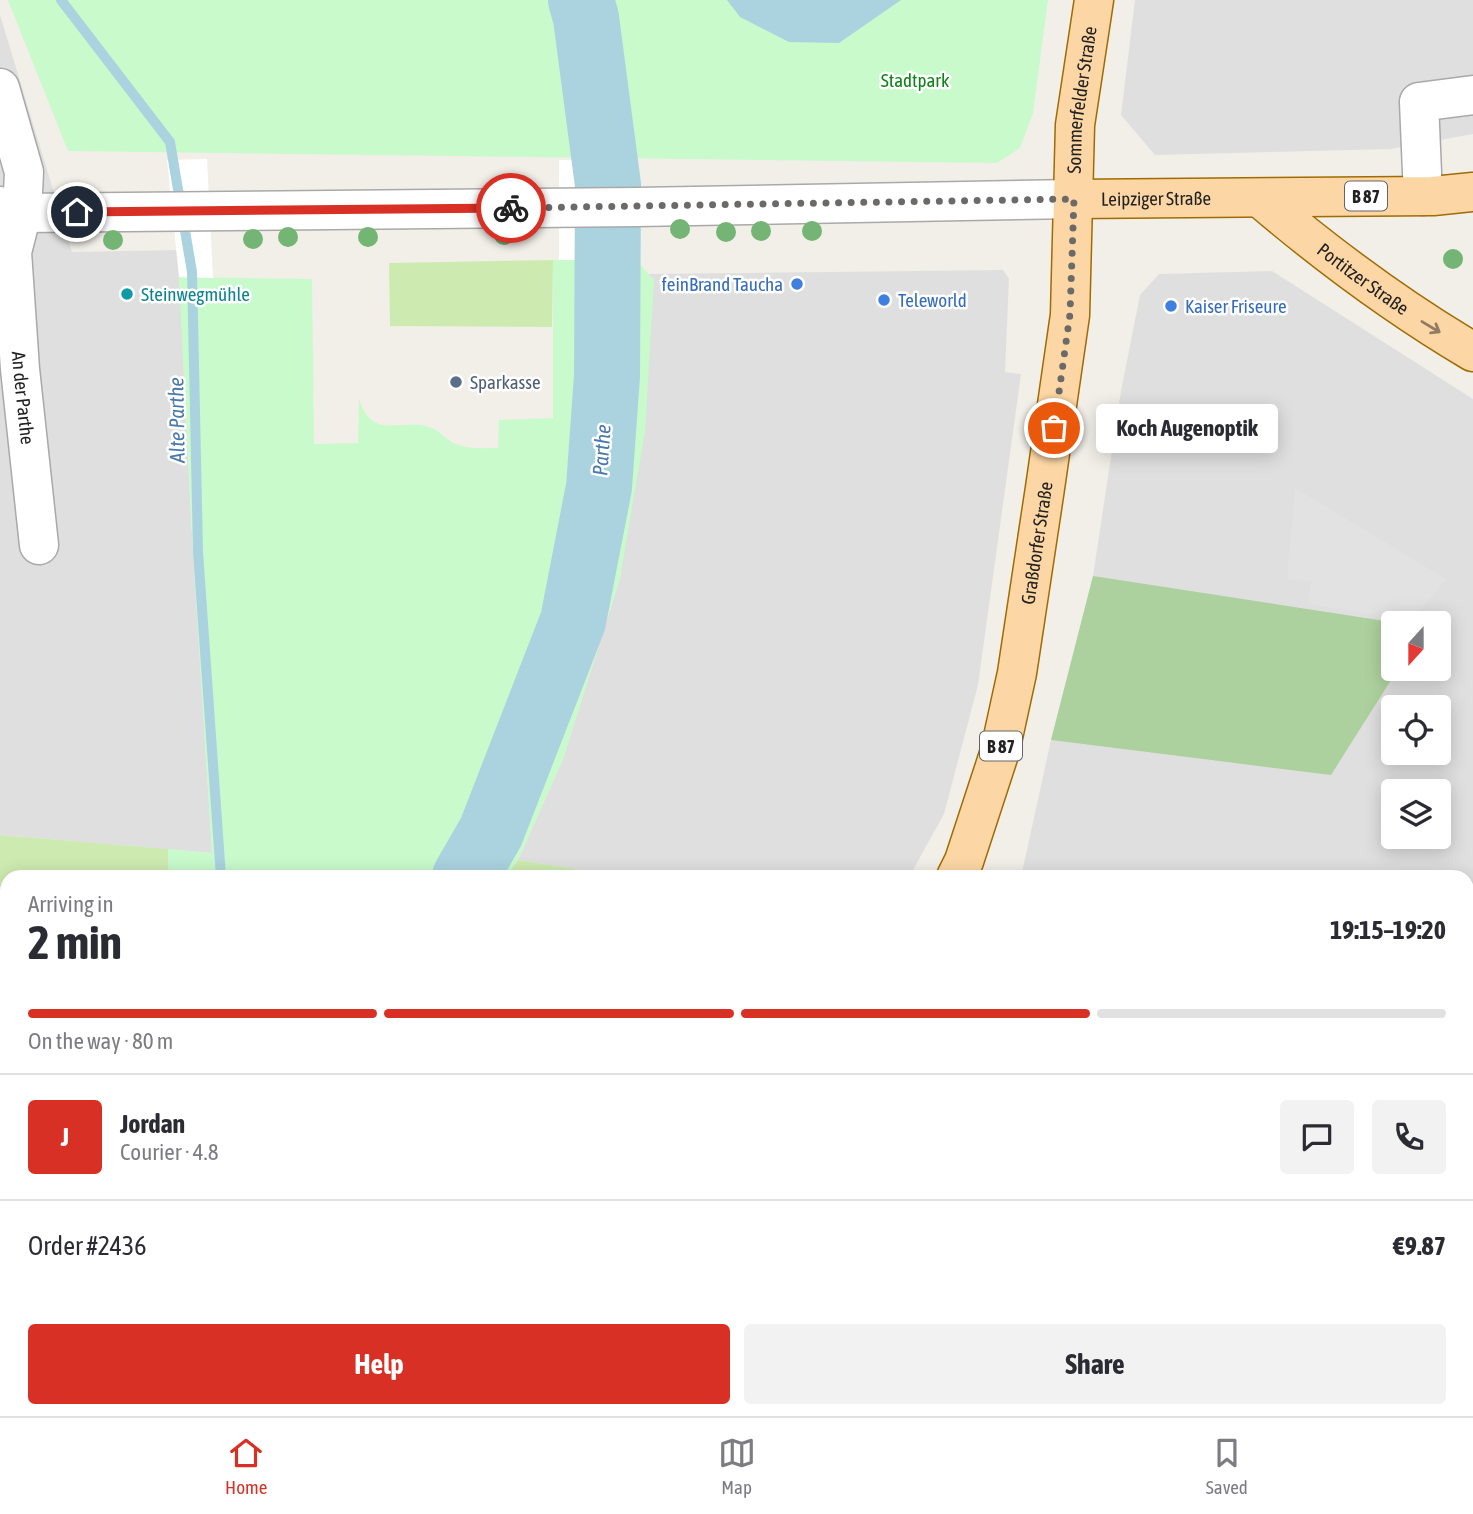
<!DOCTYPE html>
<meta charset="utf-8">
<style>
body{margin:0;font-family:"Asap Condensed",sans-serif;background:#f2f2f3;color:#2b2b33;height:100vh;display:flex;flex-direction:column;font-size:26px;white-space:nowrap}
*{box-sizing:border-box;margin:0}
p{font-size:23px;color:#7c7c81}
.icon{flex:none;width:38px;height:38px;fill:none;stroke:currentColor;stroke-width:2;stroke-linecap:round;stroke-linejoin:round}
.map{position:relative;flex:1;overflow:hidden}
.panel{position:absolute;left:0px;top:870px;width:1474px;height:548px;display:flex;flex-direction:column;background:#fff;border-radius:21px 21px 0 0;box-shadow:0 4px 18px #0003}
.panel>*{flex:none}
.needle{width:46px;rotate:201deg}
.buttons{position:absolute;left:1381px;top:611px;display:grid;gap:14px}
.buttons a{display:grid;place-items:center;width:70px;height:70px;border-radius:7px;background:#fff;box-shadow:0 4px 18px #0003;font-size:35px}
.pin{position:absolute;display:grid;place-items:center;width:60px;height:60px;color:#fff;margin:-30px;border:4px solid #fff;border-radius:50%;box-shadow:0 2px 7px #0007}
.courier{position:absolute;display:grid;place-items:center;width:70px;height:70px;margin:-35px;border:5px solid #d93025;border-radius:50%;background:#fff;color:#222;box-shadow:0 2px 9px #0007}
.bubble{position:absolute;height:49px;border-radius:7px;background:#fff;box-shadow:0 4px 18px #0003;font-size:23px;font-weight:700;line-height:49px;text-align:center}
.summary em{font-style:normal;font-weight:700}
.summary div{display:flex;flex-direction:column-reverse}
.summary{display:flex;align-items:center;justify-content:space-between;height:119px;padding:0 28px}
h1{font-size:46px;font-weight:700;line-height:52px}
.bar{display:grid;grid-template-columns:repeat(4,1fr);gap:10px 7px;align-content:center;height:84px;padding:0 28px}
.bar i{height:9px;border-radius:5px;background:#e1e1e2}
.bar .selected{background:#d93025}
.bar p{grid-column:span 4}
.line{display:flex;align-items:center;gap:18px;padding:0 28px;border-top:2px solid #e1e1e2}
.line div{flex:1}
.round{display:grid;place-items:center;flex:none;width:74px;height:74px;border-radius:7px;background:#f2f2f3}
.action{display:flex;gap:14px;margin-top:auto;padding:14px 28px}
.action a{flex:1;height:80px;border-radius:7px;background:#d93025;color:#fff;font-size:28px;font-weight:700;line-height:80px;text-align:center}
.action a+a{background:#f2f2f3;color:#2b2b33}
.tab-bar{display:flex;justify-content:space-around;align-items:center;height:98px;border-top:2px solid #e1e1e2;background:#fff;font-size:19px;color:#7c7c81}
.tab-bar a{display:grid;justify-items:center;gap:4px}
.tab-bar .selected{color:#d93025}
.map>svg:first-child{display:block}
</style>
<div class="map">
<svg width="1473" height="1416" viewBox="0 0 1473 1416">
<rect width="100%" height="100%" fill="#f2efe9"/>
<g fill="#e0dfdf" fill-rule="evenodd">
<polygon points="1135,0 1473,0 1473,134 1391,149 1155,155 1121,115"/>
<polygon points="0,15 72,252 178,250 191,519 212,853 0,835"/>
<polygon points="1003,270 1009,279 1005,372 1021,374 978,685 944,814 909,877 627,877 518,860 563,759 620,578 654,280 647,274"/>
<path d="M1272,271L1473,399V961H1467L1466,877H1021L1051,740L1093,576L1121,391L1140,295L1159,274ZM1393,623H1438V668H1393ZM1393,707H1438V752H1393ZM1393,791H1438V836H1393Z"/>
</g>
<polygon fill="#f2dad9" points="1467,961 1473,961 1473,1416 636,1416 640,1410 1466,1410"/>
<g fill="#cdebb0">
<polygon points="553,260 552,327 390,326 389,263"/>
<polygon points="0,835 168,849 169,877 7,877 7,1410 371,1410 372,1416 0,1416"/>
<polygon points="518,860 627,877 505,877"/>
<polygon points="607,1410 640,1410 640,1411 636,1416 601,1416"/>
<polygon points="442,1411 442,1410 514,1411 507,1416 444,1416"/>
</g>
<polygon fill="#add19e" points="1093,576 1398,623 1393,623 1393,668 1398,669 1331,775 1051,740"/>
<g fill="#c8facc">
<polygon points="8,0 1048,0 1033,113 1020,148 997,163 68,151"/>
<path d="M553,260H636L654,280L645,431L620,578L563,759L518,860L505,877H169L168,849L212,853L193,553L179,277L312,279L314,444L358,443L359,399C373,443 402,416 432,428C439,431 444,437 450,441C465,450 482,448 498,448L499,420L553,418Z"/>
</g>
<g fill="#e2e2e2">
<polygon points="1295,488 1446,579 1413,620 1308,604 1311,582 1287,579"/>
<polygon points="722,1411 775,1411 830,1414 830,1416 722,1416"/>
</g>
<polygon fill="#aad3df" points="727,0 901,0 839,43 789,42 740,17"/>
<g fill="#fff">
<polygon points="207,159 213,278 179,277 167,160"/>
<polygon points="559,160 638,161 636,260 559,260"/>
</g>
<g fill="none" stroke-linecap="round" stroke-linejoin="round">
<polyline stroke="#aad3df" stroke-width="10" points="61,0 170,142 192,272 198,552 221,877"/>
<g stroke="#aad3df" stroke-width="66">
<polyline points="465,877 491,832 573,621 599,487 607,376 608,185 586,18 581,0"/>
<polyline points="0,1306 7,1304"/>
</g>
<defs>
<g id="minor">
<path id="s1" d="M0,88L24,172L22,213L12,252L20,369L39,545"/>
<polyline points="1423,196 1419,102 1473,95"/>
<polyline points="0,206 22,213 637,207 1074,199"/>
<polyline points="1466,1364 1473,1364"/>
</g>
<g id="major">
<path id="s2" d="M1260,198C1327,255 1397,307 1473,352"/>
<path id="s3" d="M1074,199L1433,196L1473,192"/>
<path id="s4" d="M956,877L964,861L1000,751L1017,673L1045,488L1070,315L1075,125L1094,0"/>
<polyline points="547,1416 553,1410"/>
</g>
</defs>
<use href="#minor" stroke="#a9a9a9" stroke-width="41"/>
<use href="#major" stroke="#a06b00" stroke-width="41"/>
<use href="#minor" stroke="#fff" stroke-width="38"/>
<use href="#major" stroke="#fcd6a4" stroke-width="38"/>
</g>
<g fill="#74b475">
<circle cx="680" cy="229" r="10"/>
<circle cx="761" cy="231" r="10"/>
<circle cx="812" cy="231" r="10"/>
<circle cx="726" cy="232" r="10"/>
<circle cx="504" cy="235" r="10"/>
<circle cx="288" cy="237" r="10"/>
<circle cx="368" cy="237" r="10"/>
<circle cx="253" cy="239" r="10"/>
<circle cx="113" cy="240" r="10"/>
<circle cx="1453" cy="259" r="10"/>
</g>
<defs><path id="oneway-shaft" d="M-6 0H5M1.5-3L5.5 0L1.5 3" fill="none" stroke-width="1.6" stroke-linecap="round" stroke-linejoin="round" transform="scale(1.75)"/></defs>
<use stroke="#8f7c63" href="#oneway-shaft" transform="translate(1431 327) rotate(31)"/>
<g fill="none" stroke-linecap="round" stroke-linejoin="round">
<polyline stroke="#6b6a68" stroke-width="7" stroke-dasharray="0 12.6" points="511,208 1074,199 1070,314 1054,428"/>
<polyline stroke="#d93025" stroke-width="9" points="77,212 511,208"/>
</g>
<g fill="#3f7fe0" stroke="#fff" stroke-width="2.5">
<circle cx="797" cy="284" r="7"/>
<circle cx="884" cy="300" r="7"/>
<circle cx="1171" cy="306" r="7"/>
</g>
<circle fill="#0f9aa8" stroke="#fff" stroke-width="2.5" cx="127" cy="294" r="7"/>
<circle fill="#5c6f8a" stroke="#fff" stroke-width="2.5" cx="456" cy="382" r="7"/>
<g text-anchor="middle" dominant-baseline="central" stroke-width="5" stroke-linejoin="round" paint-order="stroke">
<g fill="#fff" stroke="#646464" stroke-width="2">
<rect x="1345" y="181.5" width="42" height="29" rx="5"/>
<rect x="980" y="731.5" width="42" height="29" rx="5"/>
</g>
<g font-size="18" font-weight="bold" fill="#222">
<text x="1366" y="196">B 87</text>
<text x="1001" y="746">B 87</text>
</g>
<g font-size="19" fill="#0c8416" stroke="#fff">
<text x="915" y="80">Stadtpark</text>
</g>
<g font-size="19" fill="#222" stroke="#fff">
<text stroke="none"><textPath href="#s4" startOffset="791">Sommerfelder Straße</textPath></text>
<text stroke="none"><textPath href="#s3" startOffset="82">Leipziger Straße</textPath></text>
<text stroke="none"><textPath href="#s2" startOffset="131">Portitzer Straße</textPath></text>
<text stroke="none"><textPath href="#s1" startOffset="315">An der Parthe</textPath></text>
<text stroke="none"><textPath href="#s4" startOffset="345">Graßdorfer Straße</textPath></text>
</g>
<g font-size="19" fill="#366cbe" stroke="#fff" text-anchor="start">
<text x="783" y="284" text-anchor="end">feinBrand Taucha</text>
<text x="898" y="300">Teleworld</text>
<text x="1185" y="306">Kaiser Friseure</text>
</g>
<g font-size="19" fill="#0d838f" stroke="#fff" text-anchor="start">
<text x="141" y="294">Steinwegmühle</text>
</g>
<g font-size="19" fill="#4e5e75" stroke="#fff" text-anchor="start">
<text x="470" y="382">Sparkasse</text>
</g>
<g font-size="21" font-style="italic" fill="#4a7aab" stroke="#fff">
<text transform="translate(176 420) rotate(-91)">Alte Parthe</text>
<text transform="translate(601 450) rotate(-86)">Parthe</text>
</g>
</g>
</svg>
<div class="buttons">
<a><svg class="needle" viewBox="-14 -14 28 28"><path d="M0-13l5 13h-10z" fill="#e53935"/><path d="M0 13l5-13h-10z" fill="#7c7c81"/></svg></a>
<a><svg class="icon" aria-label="locate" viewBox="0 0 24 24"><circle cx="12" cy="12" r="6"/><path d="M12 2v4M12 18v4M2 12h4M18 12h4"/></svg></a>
<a><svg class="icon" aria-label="layers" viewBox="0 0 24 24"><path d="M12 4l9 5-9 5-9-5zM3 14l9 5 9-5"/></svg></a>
</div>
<div class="pin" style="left:1054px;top:428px;background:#ea580c"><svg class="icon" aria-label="bag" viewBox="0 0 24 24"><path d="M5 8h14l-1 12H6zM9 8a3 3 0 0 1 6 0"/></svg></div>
<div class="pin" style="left:77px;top:212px;background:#1f2937"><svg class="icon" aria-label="home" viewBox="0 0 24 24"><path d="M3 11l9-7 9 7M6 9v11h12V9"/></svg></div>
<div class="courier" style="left:511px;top:208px"><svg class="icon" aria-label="bike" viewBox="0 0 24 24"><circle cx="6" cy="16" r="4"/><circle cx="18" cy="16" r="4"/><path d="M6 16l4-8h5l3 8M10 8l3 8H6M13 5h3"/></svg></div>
<div class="bubble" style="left:1096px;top:404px;width:182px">Koch Augenoptik</div>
<section class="panel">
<div class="summary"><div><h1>2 min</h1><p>Arriving in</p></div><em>19:15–19:20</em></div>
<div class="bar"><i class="selected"></i><i class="selected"></i><i class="selected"></i><i></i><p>On the way · 80 m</p></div>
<div class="line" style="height:126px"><b class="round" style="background:#d93025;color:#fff">J</b><div><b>Jordan</b><p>Courier · 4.8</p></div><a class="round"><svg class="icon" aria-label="chat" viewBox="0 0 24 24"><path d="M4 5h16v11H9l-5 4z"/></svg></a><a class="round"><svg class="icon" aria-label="phone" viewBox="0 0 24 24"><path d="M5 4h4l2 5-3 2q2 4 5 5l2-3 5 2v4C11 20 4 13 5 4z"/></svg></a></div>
<div class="line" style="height:91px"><div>Order #2436</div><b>€9.87</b></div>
<div class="action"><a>Help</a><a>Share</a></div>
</section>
</div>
<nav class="tab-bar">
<a class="selected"><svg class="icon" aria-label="home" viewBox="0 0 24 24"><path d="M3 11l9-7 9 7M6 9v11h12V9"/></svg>Home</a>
<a><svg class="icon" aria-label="map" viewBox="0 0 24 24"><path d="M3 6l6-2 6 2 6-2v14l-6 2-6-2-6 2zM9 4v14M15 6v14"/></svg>Map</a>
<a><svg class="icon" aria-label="saved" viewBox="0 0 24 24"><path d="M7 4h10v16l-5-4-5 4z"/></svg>Saved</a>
</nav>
